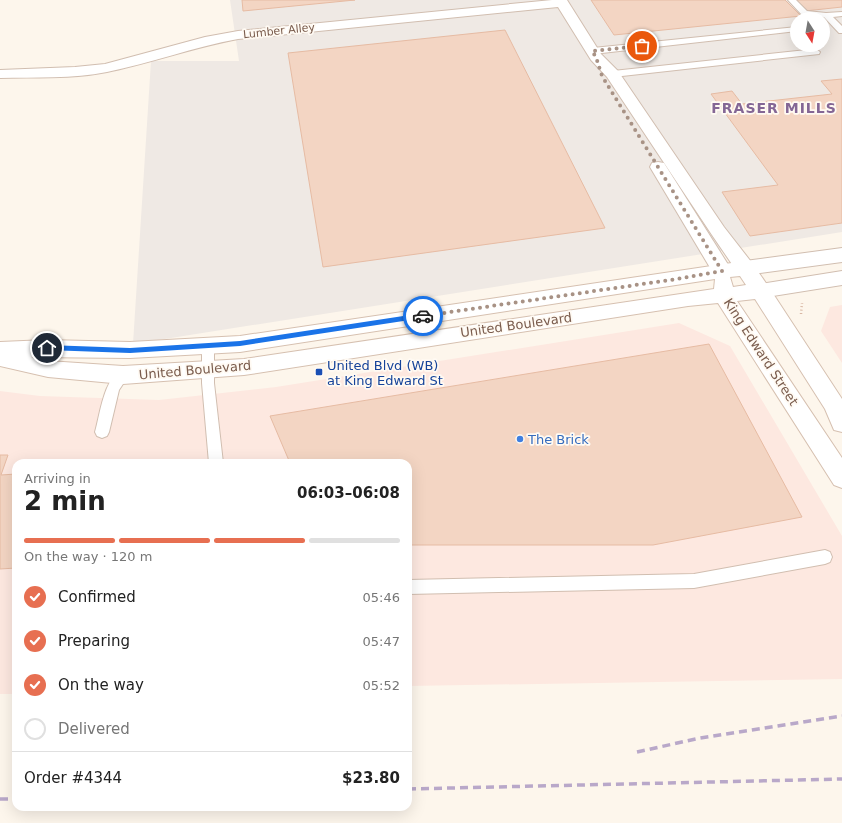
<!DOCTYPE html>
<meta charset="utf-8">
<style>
body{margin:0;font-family:"DejaVu Sans",sans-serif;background:#f2f2f2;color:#222;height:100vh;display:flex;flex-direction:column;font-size:15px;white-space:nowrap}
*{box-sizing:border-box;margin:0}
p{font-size:13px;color:#767676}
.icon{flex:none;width:22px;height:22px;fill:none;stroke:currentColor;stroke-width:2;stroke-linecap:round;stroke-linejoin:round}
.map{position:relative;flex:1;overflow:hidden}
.details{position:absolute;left:12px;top:459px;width:400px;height:352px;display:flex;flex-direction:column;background:#fff;border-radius:12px;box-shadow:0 4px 16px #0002}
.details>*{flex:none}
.needle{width:26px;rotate:169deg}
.controls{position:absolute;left:790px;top:12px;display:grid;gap:8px}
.controls a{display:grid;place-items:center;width:40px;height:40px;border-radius:50%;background:#fff;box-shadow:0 4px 16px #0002;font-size:20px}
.pin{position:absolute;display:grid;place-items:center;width:34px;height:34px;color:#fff;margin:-17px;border:2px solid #fff;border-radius:50%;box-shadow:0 1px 4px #0007}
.courier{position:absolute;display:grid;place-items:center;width:40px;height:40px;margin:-20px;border:3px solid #1a73e8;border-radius:50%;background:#fff;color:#222;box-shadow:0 1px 5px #0007}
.overview em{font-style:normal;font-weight:700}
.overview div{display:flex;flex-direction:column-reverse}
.overview{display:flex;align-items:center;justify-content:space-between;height:68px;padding:0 12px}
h1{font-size:26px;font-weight:700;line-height:30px}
.bar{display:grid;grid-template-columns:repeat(4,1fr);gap:6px 4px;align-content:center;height:48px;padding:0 12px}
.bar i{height:5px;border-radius:3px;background:#e0e0e0}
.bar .current{background:#e76f51}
.bar p{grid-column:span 4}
.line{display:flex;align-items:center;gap:10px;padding:0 12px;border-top:1px solid #e0e0e0}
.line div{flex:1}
ol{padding:0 12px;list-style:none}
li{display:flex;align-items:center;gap:12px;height:44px}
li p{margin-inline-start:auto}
li .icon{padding:4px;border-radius:50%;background:#e76f51;color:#fff;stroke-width:4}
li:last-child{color:#767676}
li i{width:22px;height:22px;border:2px solid #e0e0e0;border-radius:50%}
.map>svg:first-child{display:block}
</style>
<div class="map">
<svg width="842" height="823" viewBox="0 0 842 823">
<rect width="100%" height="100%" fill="#fdf6ec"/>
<g fill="#fde8e0">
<polygon points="842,305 842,363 821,331 830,307"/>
<polygon points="679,323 730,346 842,536 842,679 408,686 408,463 16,463 16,694 0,694 0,391 40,396 159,400 276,387"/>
</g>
<path fill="#efe9e4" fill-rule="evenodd" d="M230,0H842V232L133,344L151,61H239ZM797,19H823V45H797Z"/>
<g fill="#f3d5c3" stroke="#e6bba3">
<polygon points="242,0 355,0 243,11"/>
<polygon points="591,0 785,0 801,16 614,35"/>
<polygon points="794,0 842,0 842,7 805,11"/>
<polygon points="505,30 605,228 323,267 288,53"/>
<polygon points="842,79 842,223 750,236 722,192 778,185 711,94 732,91 742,104 832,94 821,81"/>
<polygon points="709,344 802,517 653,545 408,545 408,463 290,463 270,416"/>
<polygon points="0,455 8,455 1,475 16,474 16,568 0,569"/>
</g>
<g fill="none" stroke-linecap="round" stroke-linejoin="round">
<defs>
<g id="service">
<polygon points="788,0 796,0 807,11 826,13 842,12 842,16 833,17 842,26 842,33 839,33 824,17 802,15"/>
<polygon points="797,27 797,31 593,54 589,51 593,48"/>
<polygon points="816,49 820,52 819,54 613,77 609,74 613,71"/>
<polygon points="208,340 212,342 214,345 214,383 223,463 209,463 202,383 202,345 204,342"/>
<path d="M123,370L127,371L129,375L119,390L109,432L107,436L102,438L97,436L95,432C100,415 104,376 123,370Z"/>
<polygon points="825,550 830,552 832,557 830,562 825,564 694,588 408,594 408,580 694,574"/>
</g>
<g id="minor">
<path d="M552,0H567L601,54L618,71L724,227L752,263L754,268L752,273L745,275L738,273L712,235L607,77L591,60L558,7L238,39C194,47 151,63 107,72C73,79 35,77 0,78V70L75,67L105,64L205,37L238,31Z"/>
<polygon points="658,162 664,163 729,266 731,271 729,276 722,278 715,276 650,167 652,163"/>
</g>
<g id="tertiary">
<polygon points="842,248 842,262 745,275 738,273 736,268 738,263 745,261"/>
<polygon points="842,271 842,285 761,298 754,296 751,291 754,286 761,284"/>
</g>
<path id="secondary" d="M745,261L752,263L768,286L842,399V432L834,430L825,409L755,299L737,301L842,458V488L834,485L718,303L688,306L244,375L123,384L48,377L0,366V342L47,340L130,342L240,336ZM740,276L746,285L733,287L730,277ZM715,279L714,289L244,359L123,366L48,361L31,357L130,358L240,352Z"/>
</defs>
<use href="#service" stroke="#d1beb0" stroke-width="2"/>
<use href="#minor" stroke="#d1beb0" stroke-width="2"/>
<use href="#tertiary" stroke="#d1beb0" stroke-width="2"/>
<use href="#secondary" stroke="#d6c0b0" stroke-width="2"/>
<polyline stroke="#d9b8a5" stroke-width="2.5" stroke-dasharray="1 2.5" stroke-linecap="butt" points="801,314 802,303"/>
<use href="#service" fill="#fff" fill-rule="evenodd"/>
<use href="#minor" fill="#fff" fill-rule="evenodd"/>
<use href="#tertiary" fill="#fff" fill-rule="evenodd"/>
<use href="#secondary" fill="#fff" fill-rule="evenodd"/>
<g stroke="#b9a8c9" stroke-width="3.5" stroke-dasharray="8 5" stroke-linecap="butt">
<polyline points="637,752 700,738 842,716"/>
<polyline points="408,789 842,779"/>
<polyline points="0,799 16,799"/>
</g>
</g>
<polygon fill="#1a73e8" points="423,313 426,316 423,318 240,346 130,353 47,350 44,348 47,345 130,348 240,341"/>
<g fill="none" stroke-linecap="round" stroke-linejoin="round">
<polyline stroke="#a89285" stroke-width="4" stroke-dasharray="0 7.2" points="423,316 677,279 722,271 602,76 596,57 592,51 642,46"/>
</g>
<rect fill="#1a4fb4" stroke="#fffaf3" stroke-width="1.5" x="315" y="368" width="8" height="8" rx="2"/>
<circle fill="#3f7fe0" stroke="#fffaf3" stroke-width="1.5" cx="520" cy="439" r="4"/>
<g text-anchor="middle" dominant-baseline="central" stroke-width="3.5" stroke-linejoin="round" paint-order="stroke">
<g font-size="11" fill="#7a5c4d" stroke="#fffaf3">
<text transform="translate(279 31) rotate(-6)">Lumber Alley</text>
</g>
<g font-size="13" fill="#7a5c4d" stroke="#fffaf3">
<text transform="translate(516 325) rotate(-8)">United Boulevard</text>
<text transform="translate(761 352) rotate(57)">King Edward Street</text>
<text transform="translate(195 370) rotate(-5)">United Boulevard</text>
</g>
<g font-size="13" fill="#164399" stroke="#fffaf3" text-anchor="start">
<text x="327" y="365">United Blvd (WB)<tspan x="327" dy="15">at King Edward St</tspan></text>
</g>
<g font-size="13" fill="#366cbe" stroke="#fffaf3" text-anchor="start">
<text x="528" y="439">The Brick</text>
</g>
<g font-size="14" font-weight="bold" letter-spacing="1" fill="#846695" stroke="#fffaf3">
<text x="774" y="108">FRASER MILLS</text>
</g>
</g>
</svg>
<div class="controls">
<a><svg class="needle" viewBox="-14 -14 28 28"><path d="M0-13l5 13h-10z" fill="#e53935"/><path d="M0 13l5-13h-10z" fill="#767676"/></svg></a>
</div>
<div class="pin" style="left:642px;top:46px;background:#ea580c"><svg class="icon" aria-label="bag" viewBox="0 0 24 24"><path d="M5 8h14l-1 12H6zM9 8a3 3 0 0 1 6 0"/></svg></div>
<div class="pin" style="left:47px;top:348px;background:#1f2937"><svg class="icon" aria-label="home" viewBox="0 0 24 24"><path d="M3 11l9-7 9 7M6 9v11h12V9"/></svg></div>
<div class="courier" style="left:423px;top:316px"><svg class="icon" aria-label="car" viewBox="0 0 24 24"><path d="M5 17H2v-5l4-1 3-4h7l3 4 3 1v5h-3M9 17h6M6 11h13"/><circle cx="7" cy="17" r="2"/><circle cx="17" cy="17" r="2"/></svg></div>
<section class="details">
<div class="overview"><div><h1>2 min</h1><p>Arriving in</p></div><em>06:03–06:08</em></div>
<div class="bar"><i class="current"></i><i class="current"></i><i class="current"></i><i></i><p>On the way · 120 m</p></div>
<ol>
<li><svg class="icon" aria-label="check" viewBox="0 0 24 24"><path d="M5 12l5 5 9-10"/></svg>Confirmed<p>05:46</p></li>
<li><svg class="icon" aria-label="check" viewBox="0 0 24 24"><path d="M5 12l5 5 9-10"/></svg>Preparing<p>05:47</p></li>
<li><svg class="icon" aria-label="check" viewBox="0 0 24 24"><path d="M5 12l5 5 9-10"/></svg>On the way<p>05:52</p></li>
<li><i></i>Delivered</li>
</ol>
<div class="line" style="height:52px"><div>Order #4344</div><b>$23.80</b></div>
</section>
</div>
